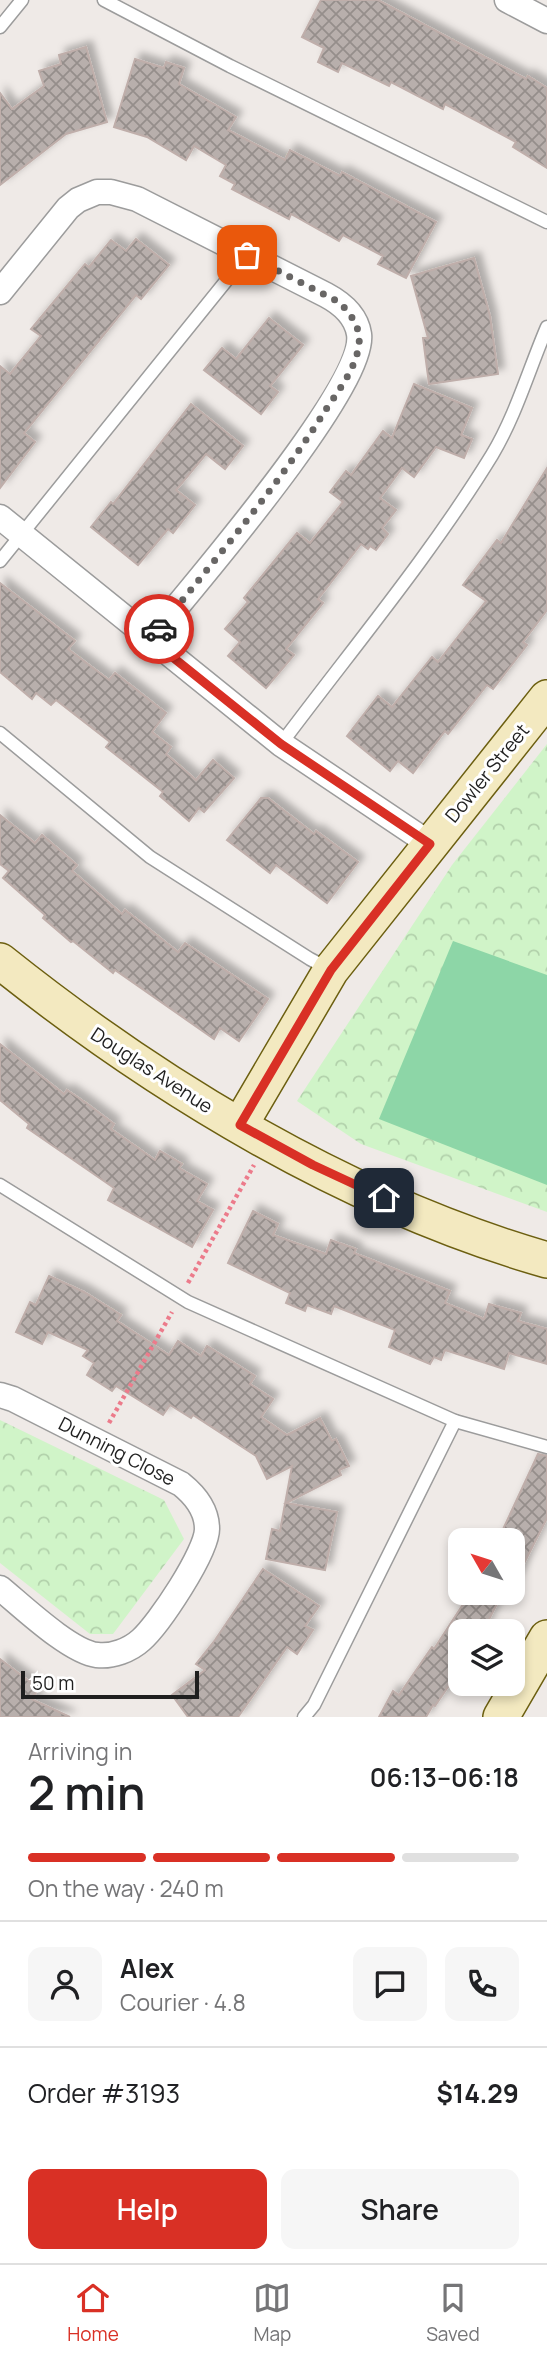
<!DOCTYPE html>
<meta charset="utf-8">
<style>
body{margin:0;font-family:Manrope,sans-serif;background:#f6f6f6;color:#202124;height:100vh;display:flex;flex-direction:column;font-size:26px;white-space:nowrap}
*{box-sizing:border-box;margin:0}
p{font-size:23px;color:#757577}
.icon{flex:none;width:38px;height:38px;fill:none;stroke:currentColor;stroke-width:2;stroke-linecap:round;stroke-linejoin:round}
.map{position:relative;height:1717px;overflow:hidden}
.details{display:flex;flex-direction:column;background:#fff;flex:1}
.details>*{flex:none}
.needle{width:46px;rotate:309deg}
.fabs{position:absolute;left:448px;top:1528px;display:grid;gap:14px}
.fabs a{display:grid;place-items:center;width:77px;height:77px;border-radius:14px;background:#fff;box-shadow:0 4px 10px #0003;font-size:35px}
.scale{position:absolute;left:21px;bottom:18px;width:178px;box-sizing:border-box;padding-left:7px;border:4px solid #1f1f1f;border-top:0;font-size:19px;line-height:24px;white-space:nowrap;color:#1f1f1f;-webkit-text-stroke:5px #fff;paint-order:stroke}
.pin{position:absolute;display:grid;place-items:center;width:60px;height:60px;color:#fff;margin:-30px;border-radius:14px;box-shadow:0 4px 10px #0006}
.courier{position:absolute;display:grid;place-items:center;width:70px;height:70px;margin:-35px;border:5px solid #d93025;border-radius:50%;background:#fff;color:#222;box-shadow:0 2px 9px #0007}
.overview em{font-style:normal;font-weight:600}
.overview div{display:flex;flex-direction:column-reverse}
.overview{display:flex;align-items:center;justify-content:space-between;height:119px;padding:0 28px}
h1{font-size:46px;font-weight:600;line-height:52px}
.bar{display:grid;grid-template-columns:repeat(4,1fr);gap:10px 7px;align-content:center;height:84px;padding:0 28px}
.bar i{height:9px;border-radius:5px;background:#e0e0e0}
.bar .current{background:#d93025}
.bar p{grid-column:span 4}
.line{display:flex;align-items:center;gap:18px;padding:0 28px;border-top:2px solid #e0e0e0}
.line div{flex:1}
.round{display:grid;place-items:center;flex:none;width:74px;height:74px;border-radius:14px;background:#f6f6f6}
.cta{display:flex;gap:14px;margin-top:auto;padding:14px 28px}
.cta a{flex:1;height:80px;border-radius:14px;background:#d93025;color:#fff;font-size:28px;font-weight:600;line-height:80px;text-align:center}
.cta a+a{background:#f6f6f6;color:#202124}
.dock{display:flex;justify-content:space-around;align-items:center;height:98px;border-top:2px solid #e0e0e0;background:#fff;font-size:19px;color:#757577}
.dock a{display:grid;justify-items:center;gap:4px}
.dock .current{color:#d93025}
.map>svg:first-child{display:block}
</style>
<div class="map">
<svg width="547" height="1717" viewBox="0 0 547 1717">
<defs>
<pattern id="park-crowns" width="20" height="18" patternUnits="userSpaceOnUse" patternTransform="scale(1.75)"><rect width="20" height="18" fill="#d0f4c8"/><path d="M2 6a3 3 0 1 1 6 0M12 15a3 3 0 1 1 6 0" fill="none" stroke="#b2d1ab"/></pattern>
<pattern id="building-cross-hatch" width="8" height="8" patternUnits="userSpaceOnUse" patternTransform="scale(1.75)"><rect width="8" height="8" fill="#b8afac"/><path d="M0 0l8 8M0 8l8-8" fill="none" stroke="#958e8b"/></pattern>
<filter id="shadow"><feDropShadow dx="6" dy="-6" stdDeviation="3.5" flood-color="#0004"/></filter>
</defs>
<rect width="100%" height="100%" fill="#efeae7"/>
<g fill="url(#park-crowns)">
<polygon points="547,744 547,1212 361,1144 297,1101 452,865"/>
<polygon points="0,1420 164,1500 184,1539 113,1634 90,1634 0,1563"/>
</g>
<polygon fill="#8dd6a7" points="453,941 547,975 547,1185 379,1119"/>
<g fill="url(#building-cross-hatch)" stroke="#bfaeaa" stroke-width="2" filter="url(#shadow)">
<polygon points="321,0 378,0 526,79 528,76 547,88 547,168 513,147 516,142 445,104 443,109 391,82 389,86 342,63 338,72 318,62 324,48 302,37"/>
<polygon points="86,47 107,122 66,134 0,185 0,93 12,109 44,86 39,71 61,64 59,55"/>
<polygon points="135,59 164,68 166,62 184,68 179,84 236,117 228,130 285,160 290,150 340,176 342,172 436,222 406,278 378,264 383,256 343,235 339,241 291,214 289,219 232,189 235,184 220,176 226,165 194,146 186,160 147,137 114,127"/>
<polygon points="136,239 169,265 141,299 136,295 24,433 35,442 0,488 0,366 10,374 41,336 31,329 85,264 89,267 111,240 126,251"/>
<polygon points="474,258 490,316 498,374 429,384 423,338 428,338 411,276"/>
<polygon points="269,318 303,345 270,386 278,392 261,414 204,370 222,348 236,359"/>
<polygon points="414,384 472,408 461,435 472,439 464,458 436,447 414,477 402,468 380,498 396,510 382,528 388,534 376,550 370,546 368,549 361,544 318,599 323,603 286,649 294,655 266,688 228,656 240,642 225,629 248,602 244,598 297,533 310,543 343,502 330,492 346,471 351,475 383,431 392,438"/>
<polygon points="191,404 243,446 225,469 206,454 176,490 195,505 173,533 168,529 138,565 91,527 111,502 113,504"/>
<polygon points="547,468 547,610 523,642 527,645 493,689 487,685 448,734 445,731 413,773 398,761 390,771 347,736 378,696 392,707 432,657 438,662 486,601 463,585 497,540 501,543"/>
<polygon points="0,583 75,641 68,649 109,680 115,673 166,713 152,732 171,747 166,754 196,780 213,760 234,778 204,812 199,808 189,821 160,796 163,792 106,747 110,742 56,700 51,705 36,693 32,699 0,672"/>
<polygon points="261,798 268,798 314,834 316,831 358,862 327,903 276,865 270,873 227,840"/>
<polygon points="0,815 35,843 42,835 77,865 72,871 122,914 125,910 178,952 185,943 268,999 239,1041 220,1028 214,1039 115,970 113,973 73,941 71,942 43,918 45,915 3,878 9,871 0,864"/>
<polygon points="0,1044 64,1094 67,1090 86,1103 114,1124 111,1129 155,1160 160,1151 182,1164 179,1168 207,1184 197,1201 213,1210 192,1247 108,1200 114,1188 27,1128 29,1124 0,1100"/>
<polygon points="253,1211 278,1224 273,1235 326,1254 331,1240 356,1249 354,1253 450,1291 445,1303 484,1319 489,1304 521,1313 518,1321 547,1329 547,1364 509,1353 504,1369 445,1350 441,1360 434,1357 430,1364 389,1347 395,1330 334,1306 331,1314 307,1305 305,1311 286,1303 290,1293 228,1263"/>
<polygon points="49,1276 84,1292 121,1315 117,1321 169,1355 178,1341 201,1356 207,1346 255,1376 250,1384 273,1399 261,1417 287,1435 320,1418 332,1441 336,1439 349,1466 339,1470 341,1475 286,1503 337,1512 325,1570 266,1559 272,1529 280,1531 292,1466 267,1479 256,1456 193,1415 191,1418 170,1405 163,1415 116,1386 112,1391 87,1375 94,1363 83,1356 88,1350 48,1332 42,1344 16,1332 30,1302 36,1305"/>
<polygon points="538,1454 547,1456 547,1518 513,1585 513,1540 498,1540"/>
<polygon points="263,1569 319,1606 305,1626 313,1630 297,1654 287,1647 238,1717 188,1717 172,1695 205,1670 196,1664 215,1640"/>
<polygon points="471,1592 503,1592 483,1631 460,1631 460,1669 435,1706 433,1705 426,1717 379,1717 393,1691 399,1695 432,1647 434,1649"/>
<polygon points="0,1659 39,1689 31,1699 70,1717 0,1717"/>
</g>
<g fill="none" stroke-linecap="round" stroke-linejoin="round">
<defs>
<g id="lane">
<polyline points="104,0 230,66 547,222"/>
<polyline points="0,27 22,0"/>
<polyline points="0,561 247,255"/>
<polyline points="0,733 150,857 310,959 329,969"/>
<path d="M281,744C352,649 430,556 492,455C516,415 529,369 547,327"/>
<polyline points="0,1185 188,1302 455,1421 547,1447"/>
<polyline points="304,1717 314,1705 455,1421"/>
</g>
<g id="street">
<polyline points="507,0 547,21"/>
<path d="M0,292L68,208L78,200L97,192H111L137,199L326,295C341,303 356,315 359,334C367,386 189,591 150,639"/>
<polyline points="0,517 281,744 430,844"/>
<path d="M0,1395L13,1399L181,1484C196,1496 207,1510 207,1529C207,1552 159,1624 141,1640C130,1650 112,1657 97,1655C70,1652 22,1606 0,1588"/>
</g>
<g id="secondary">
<path d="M0,961C160,1089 349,1203 547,1260"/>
<polyline points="240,1125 331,970 547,698"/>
<polyline points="501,1717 547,1638"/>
</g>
</defs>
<use href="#lane" stroke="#9c9c9c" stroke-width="15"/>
<use href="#street" stroke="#9c9c9c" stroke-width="27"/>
<use href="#secondary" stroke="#6c5f10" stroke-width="38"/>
<g stroke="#ec7b8b" stroke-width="4.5" stroke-dasharray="3.5 3.5" stroke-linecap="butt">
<polyline points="188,1283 254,1165"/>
<polyline points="109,1423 172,1312"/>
</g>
<use href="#lane" stroke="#fff" stroke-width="12"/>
<use href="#street" stroke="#fff" stroke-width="24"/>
<use href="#secondary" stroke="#f3e9c0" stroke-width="35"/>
</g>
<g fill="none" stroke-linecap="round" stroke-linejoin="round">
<path stroke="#686665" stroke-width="7" stroke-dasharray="0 12.6" d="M159,629C216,558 276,489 325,411C338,391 356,369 359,344C361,328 351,314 339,302L247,255"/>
<polyline stroke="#d93025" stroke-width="9" points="159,629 150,639 281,744 430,844 331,970 240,1125 313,1165 384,1198"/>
</g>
<g text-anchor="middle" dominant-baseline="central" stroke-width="6" stroke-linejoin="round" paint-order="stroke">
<g font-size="19" fill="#1f1f1f" stroke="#fff">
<text transform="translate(487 773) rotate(-51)">Dowler Street</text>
<text transform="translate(152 1070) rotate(33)">Douglas Avenue</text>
<text transform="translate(117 1451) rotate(27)">Dunning Close</text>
</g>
</g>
</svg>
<div class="fabs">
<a><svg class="needle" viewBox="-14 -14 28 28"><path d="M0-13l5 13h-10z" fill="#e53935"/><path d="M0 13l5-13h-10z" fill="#757577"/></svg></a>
<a><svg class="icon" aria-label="layers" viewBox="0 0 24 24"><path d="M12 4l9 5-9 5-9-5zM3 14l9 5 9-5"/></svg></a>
</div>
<div class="scale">50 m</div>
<div class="pin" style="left:247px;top:255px;background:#ea580c"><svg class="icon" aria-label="bag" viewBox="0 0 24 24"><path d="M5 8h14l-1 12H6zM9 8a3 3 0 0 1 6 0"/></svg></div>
<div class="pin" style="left:384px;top:1198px;background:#1f2937"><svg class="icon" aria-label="home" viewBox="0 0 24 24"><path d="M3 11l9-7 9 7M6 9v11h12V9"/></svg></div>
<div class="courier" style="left:159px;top:629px"><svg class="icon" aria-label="car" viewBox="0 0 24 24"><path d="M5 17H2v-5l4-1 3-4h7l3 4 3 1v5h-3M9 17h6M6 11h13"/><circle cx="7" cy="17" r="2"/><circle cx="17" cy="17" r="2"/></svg></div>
</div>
<section class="details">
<div class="overview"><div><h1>2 min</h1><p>Arriving in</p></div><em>06:13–06:18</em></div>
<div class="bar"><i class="current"></i><i class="current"></i><i class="current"></i><i></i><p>On the way · 240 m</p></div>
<div class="line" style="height:126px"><a class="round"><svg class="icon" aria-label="person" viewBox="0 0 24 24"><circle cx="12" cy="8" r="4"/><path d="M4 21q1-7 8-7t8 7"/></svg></a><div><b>Alex</b><p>Courier · 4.8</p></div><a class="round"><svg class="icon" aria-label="chat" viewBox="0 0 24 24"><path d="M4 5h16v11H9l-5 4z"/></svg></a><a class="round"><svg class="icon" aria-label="phone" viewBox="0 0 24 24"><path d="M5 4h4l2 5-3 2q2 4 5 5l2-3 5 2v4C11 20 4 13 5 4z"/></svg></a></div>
<div class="line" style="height:91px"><div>Order #3193</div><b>$14.29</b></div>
<div class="cta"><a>Help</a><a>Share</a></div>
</section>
<nav class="dock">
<a class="current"><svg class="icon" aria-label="home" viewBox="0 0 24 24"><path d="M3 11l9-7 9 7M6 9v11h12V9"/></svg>Home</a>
<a><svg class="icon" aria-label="map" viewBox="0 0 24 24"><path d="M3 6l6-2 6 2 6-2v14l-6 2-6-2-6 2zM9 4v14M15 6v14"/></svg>Map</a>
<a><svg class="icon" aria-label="saved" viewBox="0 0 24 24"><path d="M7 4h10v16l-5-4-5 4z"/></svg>Saved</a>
</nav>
